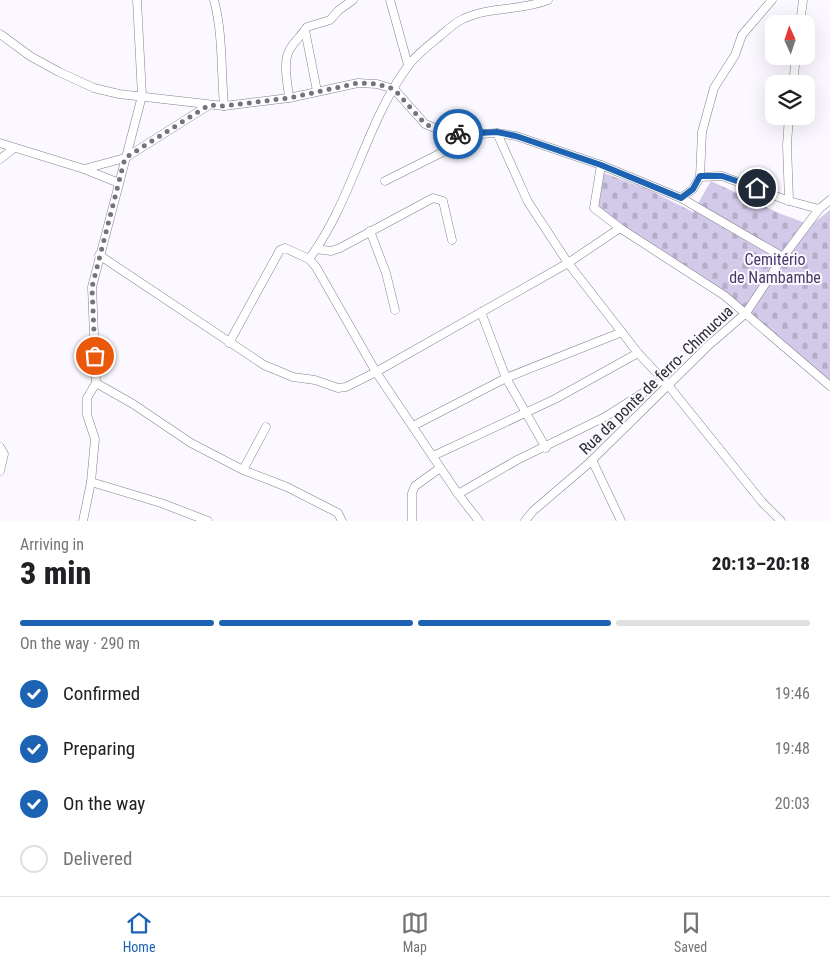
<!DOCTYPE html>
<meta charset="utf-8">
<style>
body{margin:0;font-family:"Roboto Condensed",sans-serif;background:#f2f2f2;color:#202124;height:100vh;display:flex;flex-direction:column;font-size:19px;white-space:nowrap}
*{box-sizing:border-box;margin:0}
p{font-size:16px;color:#757577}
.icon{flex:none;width:28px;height:28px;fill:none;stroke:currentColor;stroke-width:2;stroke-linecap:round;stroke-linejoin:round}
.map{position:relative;height:521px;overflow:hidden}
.drawer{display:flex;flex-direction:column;background:#fff;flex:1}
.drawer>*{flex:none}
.needle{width:32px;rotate:357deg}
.fabs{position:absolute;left:765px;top:15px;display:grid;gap:10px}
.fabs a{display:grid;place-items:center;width:50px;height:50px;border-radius:10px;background:#fff;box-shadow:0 5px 20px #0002;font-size:25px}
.pin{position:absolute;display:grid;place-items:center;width:42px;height:42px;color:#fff;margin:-21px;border:2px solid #fff;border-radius:50%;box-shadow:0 1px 5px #0007}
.courier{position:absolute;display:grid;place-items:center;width:50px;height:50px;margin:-25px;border:4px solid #1d63b3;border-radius:50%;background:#fff;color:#222;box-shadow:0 1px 6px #0007}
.overview em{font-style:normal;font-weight:800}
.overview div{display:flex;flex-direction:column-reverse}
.overview{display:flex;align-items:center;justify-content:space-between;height:85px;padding:0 20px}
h1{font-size:32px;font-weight:800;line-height:38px}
.bar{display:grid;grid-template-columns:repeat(4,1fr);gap:8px 5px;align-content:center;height:60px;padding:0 20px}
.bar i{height:6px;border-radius:4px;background:#e0e0e0}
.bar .selected{background:#1d63b3}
.bar p{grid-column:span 4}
ol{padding:0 20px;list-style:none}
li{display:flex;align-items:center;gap:15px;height:55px}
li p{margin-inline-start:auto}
li .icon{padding:5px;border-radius:50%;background:#1d63b3;color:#fff;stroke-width:4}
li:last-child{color:#757577}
li i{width:28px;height:28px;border:2px solid #e0e0e0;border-radius:50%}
.dock{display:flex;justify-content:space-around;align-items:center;height:70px;border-top:1px solid #e0e0e0;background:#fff;font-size:14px;color:#757577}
.dock a{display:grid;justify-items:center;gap:2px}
.dock .selected{color:#1d63b3}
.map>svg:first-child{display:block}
</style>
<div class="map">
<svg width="830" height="521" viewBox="0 0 830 521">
<defs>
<pattern id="cemetery-stones" width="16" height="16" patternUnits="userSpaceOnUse" patternTransform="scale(1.25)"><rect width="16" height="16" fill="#d3c9e9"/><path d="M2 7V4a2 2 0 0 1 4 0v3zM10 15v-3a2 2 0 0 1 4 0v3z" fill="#b5adc8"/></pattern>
</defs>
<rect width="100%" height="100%" fill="#fbf9ff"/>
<polygon fill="url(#cemetery-stones)" points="601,172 647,189 693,212 711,181 781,214 811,225 830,210 830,386 746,313 594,208"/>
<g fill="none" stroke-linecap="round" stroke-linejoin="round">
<defs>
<g id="minor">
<path d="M214,0C223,33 221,72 224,106"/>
<polyline points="390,0 408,65"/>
<polyline points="800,24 803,0"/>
<polyline points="305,30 317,91"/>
<polyline points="0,34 30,56 59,72 94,88 119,94 224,106 289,98 358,83 377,84 394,89 425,124 445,132 464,135 497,133 516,136 601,165 681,198 693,189 700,177 722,176 789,201 819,209"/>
<polyline points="793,84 796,56"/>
<path d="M289,98C288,84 282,62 290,49C294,42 302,35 307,27L330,20L339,10L353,0"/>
<polyline points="789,116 787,145 789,201"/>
<polyline points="497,133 528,202 568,263 638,353 668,385 762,502 781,521"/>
<polyline points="0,143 84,169 125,158 209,105"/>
<polyline points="0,159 14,148"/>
<polyline points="601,165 594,208 620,228 725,296 830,386"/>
<polyline points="84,169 119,183"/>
<polyline points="700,177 702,132 714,88 735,55 742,35 772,0"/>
<polyline points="385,181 453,147 464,135"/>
<polyline points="681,198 783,257"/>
<polyline points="370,231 386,273 395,310"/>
<polyline points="316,249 331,251 340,248 433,198 443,201 452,240"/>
<polyline points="99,255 264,365 293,377 315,380 338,388 346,387 376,372 568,263 620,228"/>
<path d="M309,259C353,200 365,124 408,66C416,55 428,46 439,37C446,31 454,23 463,19C490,6 521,11 548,0"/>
<polyline points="481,312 506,378 546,448"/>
<polyline points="229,343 280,250 285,248 309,259 316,267 376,372 458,494 479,521"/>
<polyline points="96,383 133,404 191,443 243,470 287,487 338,513 342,521"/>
<polyline points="413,426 506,378 622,332"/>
<polyline points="0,447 4,454 0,471"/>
<polyline points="433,456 555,399 638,353"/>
<polyline points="592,460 621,521"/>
<polyline points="243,470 266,427"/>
<polyline points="91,482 161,503 208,521"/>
<polyline points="458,494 517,460 605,417 663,380"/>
<polyline points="83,521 91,482 95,439 87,415 87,398 96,383 92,287 142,96 137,0"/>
<polyline points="412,521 412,493 415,486 440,468"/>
<polyline points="525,521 533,511 588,464 709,345 746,313 783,257 819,209 830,200"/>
</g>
</defs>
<use href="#minor" stroke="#84818c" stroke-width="9"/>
<use href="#minor" stroke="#fff" stroke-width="8"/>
</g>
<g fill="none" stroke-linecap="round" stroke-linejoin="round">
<polyline stroke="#76747a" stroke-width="5" stroke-dasharray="0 9" points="95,356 92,287 125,158 209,105 224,106 289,98 358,83 377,84 394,89 425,124 445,132 458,134"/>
<polyline stroke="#1d63b3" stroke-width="6" points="458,134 497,132 516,136 601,165 681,198 693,189 700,176 722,176 757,188"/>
</g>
<g text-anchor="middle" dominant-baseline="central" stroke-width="4" stroke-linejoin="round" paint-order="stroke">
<g font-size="16" fill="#493868" stroke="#fbf9ff">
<text x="775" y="259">Cemitério<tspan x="775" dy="18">de Nambambe</tspan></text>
</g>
<g font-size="16" fill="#2e2d32" stroke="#fbf9ff">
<text transform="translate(656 380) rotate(-44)">Rua da ponte de ferro- Chimucua</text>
</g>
</g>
</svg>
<div class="fabs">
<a><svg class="needle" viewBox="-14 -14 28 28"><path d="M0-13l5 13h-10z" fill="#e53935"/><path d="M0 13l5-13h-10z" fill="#757577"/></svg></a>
<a><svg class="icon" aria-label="layers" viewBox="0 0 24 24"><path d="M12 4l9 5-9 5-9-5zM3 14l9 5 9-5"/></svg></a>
</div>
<div class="pin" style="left:95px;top:356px;background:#ea580c"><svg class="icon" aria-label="bag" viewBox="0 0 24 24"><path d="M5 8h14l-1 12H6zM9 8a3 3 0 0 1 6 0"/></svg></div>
<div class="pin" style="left:757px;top:188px;background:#1f2937"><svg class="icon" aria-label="home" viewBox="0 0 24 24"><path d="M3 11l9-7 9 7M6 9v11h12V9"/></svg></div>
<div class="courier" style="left:458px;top:134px"><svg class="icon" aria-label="bike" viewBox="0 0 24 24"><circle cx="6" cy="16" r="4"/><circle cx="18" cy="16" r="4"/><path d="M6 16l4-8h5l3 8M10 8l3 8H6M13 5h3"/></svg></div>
</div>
<section class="drawer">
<div class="overview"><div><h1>3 min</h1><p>Arriving in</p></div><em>20:13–20:18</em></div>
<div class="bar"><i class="selected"></i><i class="selected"></i><i class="selected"></i><i></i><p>On the way · 290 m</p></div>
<ol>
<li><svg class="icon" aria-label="check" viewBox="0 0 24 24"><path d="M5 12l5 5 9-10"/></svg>Confirmed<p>19:46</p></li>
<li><svg class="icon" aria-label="check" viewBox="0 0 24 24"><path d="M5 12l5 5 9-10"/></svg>Preparing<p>19:48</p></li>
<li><svg class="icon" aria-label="check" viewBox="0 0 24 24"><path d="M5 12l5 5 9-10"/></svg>On the way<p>20:03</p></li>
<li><i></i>Delivered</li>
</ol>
</section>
<nav class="dock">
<a class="selected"><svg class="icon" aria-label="home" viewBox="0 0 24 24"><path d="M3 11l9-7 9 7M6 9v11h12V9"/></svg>Home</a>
<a><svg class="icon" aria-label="map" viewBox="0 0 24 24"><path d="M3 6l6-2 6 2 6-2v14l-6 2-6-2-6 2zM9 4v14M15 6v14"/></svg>Map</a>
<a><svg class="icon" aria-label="saved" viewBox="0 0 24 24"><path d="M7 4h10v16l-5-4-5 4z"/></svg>Saved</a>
</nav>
